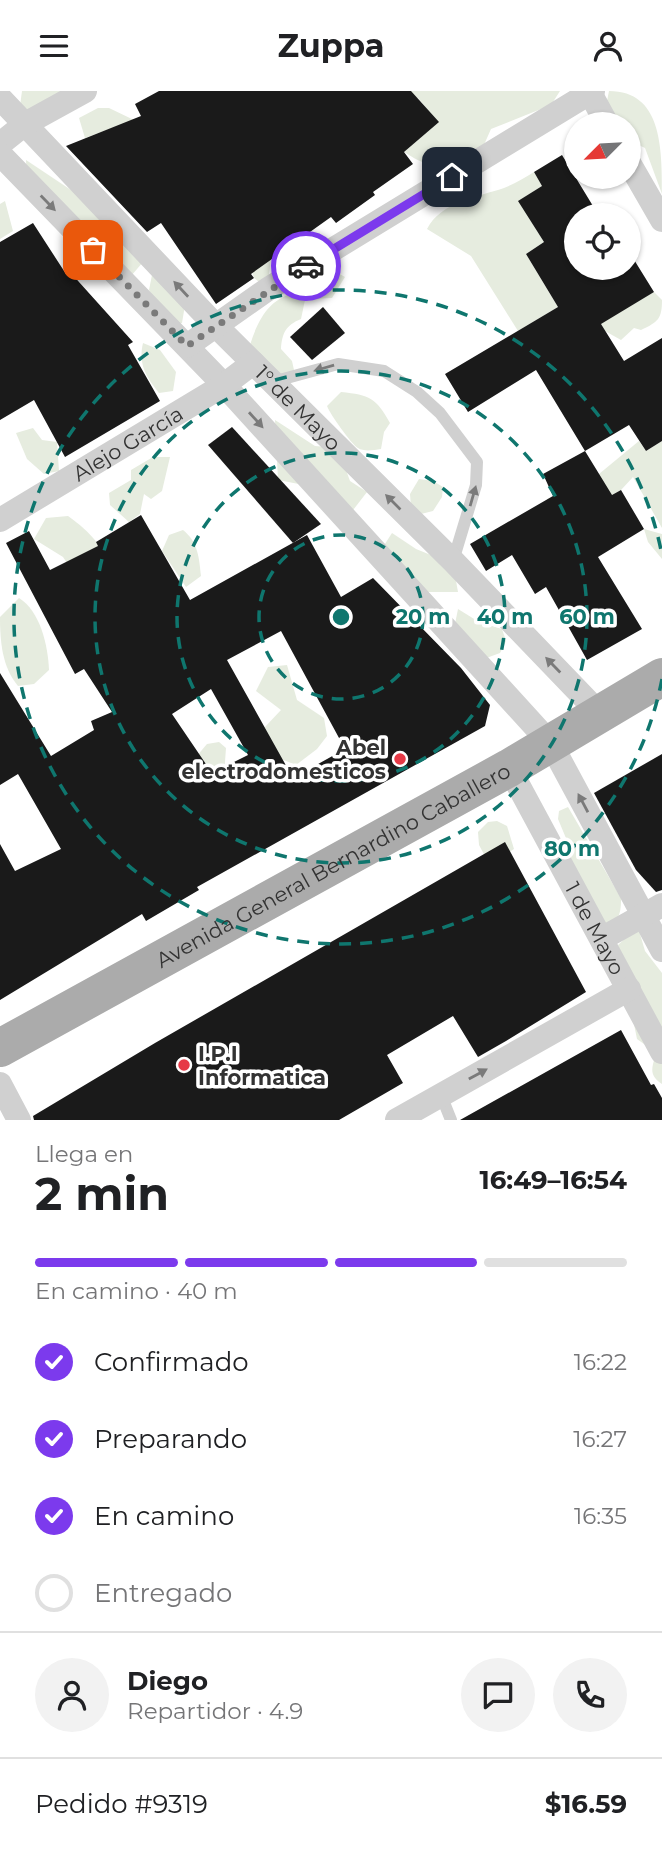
<!DOCTYPE html>
<html lang="es">
<meta charset="utf-8">
<style>
body{margin:0;font-family:Montserrat,sans-serif;background:#f2f2f2;color:#202124;height:100vh;display:flex;flex-direction:column;font-size:26px;white-space:nowrap}
*{box-sizing:border-box;margin:0}
p{font-size:23px;color:#757577}
.icon{flex:none;width:38px;height:38px;fill:none;stroke:currentColor;stroke-width:2;stroke-linecap:round;stroke-linejoin:round}
.map{position:relative;height:1029px;overflow:hidden}
.panel{display:flex;flex-direction:column;background:#fff;flex:1}
.panel>*{flex:none}
.needle{width:46px;rotate:246deg}
.tools{position:absolute;left:564px;top:21px;display:grid;gap:14px}
.tools a{display:grid;place-items:center;width:77px;height:77px;border-radius:50%;background:#fff;box-shadow:0 2px 5px #0004;font-size:35px}
.pin{position:absolute;display:grid;place-items:center;width:60px;height:60px;color:#fff;margin:-30px;border-radius:14px;box-shadow:0 4px 10px #0006}
.courier{position:absolute;display:grid;place-items:center;width:70px;height:70px;margin:-35px;border:5px solid #7c3aed;border-radius:50%;background:#fff;color:#222;box-shadow:0 2px 9px #0007}
.head em{font-style:normal;font-weight:700}
.head div{display:flex;flex-direction:column-reverse}
.head{display:flex;align-items:center;justify-content:space-between;height:119px;padding:0 35px}
h1{font-size:46px;font-weight:700;line-height:52px}
.bar{display:grid;grid-template-columns:repeat(4,1fr);gap:10px 7px;align-content:center;height:84px;padding:0 35px}
.bar i{height:9px;border-radius:5px;background:#e0e0e0}
.bar .current{background:#7c3aed}
.bar p{grid-column:span 4}
.line{display:flex;align-items:center;gap:18px;padding:0 35px;border-top:2px solid #e0e0e0}
.line div{flex:1}
.round{display:grid;place-items:center;flex:none;width:74px;height:74px;border-radius:37px;background:#f2f2f2}
ol{padding:0 35px;list-style:none}
li{display:flex;align-items:center;gap:21px;height:77px}
li p{margin-inline-start:auto}
li .icon{padding:7px;border-radius:50%;background:#7c3aed;color:#fff;stroke-width:4}
li:last-child{color:#757577}
li i{width:38px;height:38px;border:4px solid #e0e0e0;border-radius:50%}
header{display:flex;justify-content:space-between;align-items:center;height:91px;padding:0 35px;background:#fff;font-size:32px;font-weight:700}
.map>svg:first-child{display:block}
</style>
<header><svg class="icon" aria-label="menu" viewBox="0 0 24 24"><path d="M4 6h16M4 12h16M4 18h16"/></svg>Zuppa<svg class="icon" aria-label="person" viewBox="0 0 24 24"><circle cx="12" cy="8" r="4"/><path d="M4 21q1-7 8-7t8 7"/></svg></header>
<div class="map">
<svg width="662" height="1029" viewBox="0 0 662 1029">
<rect width="100%" height="100%" fill="#fff"/>
<g fill="#e6ecdf">
<polygon points="22,0 67,0 32,25 20,15"/>
<path d="M399,0H560L551,14L491,38L483,56C444,63 449,90 404,61L438,31L418,7L386,21Z"/>
<path d="M609,0C662,0 662,57 662,103L645,57L628,49V33H612L606,15Z"/>
<polygon points="98,17 109,17 134,29 85,47 79,27"/>
<polygon points="26,69 113,127 143,171 125,192 76,162 60,125 27,92"/>
<path d="M534,81L542,95L519,110L544,151L526,163L558,216L518,240L471,165L427,138C441,111 477,106 504,97C514,93 524,87 534,81Z"/>
<polygon points="5,110 13,140 0,148 0,113"/>
<polygon points="243,154 271,168 267,197 254,187"/>
<polygon points="327,176 345,186 332,207 308,208 305,199"/>
<polygon points="152,184 185,214 182,232 168,234 149,199"/>
<path d="M301,200L305,209L301,228C286,234 282,242 281,258L292,270L294,279L283,286L250,254C259,226 270,206 301,200Z"/>
<path d="M654,201L662,209C662,228 658,231 641,239L634,237L621,249L605,240L598,229Z"/>
<path d="M143,252L160,259L176,281L173,300L159,302C146,286 138,273 143,252Z"/>
<path d="M341,301C370,304 376,307 390,332L384,341L381,358C374,359 364,361 358,357C351,353 330,323 327,315Z"/>
<polygon points="275,329 315,355 338,357 350,390 367,401 350,423 309,395 278,389"/>
<polygon points="33,337 42,349 57,351 59,380 44,383 27,368 16,342"/>
<polygon points="639,350 646,360 662,350 662,437 633,386 621,399 563,434 547,408 599,383"/>
<polygon points="153,366 170,366 162,400 151,408 144,403 140,423 129,431 110,414 109,402 131,389 131,379"/>
<polygon points="419,388 433,390 443,396 442,406 433,420 421,423 411,416 410,403"/>
<path d="M68,425C117,460 113,485 112,540L63,466L34,448L46,427Z"/>
<polygon points="644,438 662,443 662,468 648,451"/>
<path d="M183,439C198,451 199,466 201,485L186,496L162,460L169,444Z"/>
<polygon points="392,442 416,458 453,473 458,501 423,501 383,456"/>
<path d="M19,507C40,520 48,554 49,579L34,593L18,595C2,576 0,550 0,526Z"/>
<polygon points="458,518 479,531 502,538 506,550 500,562 481,569 452,548"/>
<polygon points="287,574 297,609 324,627 327,645 317,658 296,674 276,666 265,636 281,619 256,600 268,576"/>
<polygon points="219,651 226,657 224,685 230,703 196,666 207,653"/>
<path d="M568,716L621,807C621,822 620,829 606,835L570,770L568,752L558,728L559,720Z"/>
<polygon points="497,730 507,735 514,758 505,764 486,767 479,754 478,741 488,731"/>
<path d="M638,836L645,860L662,882V993C650,985 651,979 655,966L651,958L637,948L618,854Z"/>
</g>
<g fill="#1a1a1a" fill-rule="evenodd">
<polygon points="159,0 411,0 439,31 404,61 413,73 373,101 375,104 336,132 331,126 251,183 254,187 216,213 161,132 147,141 66,55 141,25 135,13"/>
<polygon points="562,64 596,120 589,124 576,124 576,177 628,177 628,159 654,201 601,233 624,270 662,247 662,350 646,360 629,334 585,360 536,279 468,321 445,283 558,216 526,163 544,151 518,110 542,95 534,81"/>
<polygon points="33,132 66,183 70,181 133,251 128,254 160,310 65,366 34,309 0,329 0,151"/>
<polygon points="323,216 345,242 312,269 290,246"/>
<polygon points="232,336 321,433 293,452 208,354"/>
<polygon points="585,360 612,404 621,399 644,438 598,466 642,538 587,569 546,496 535,503 512,464 486,480 470,453 553,405 543,383"/>
<path d="M141,424L190,509L307,444L341,506L373,487L461,577L490,614L485,635L197,796L199,799L146,830L142,823L0,909V753L15,780L61,758L18,683L0,694V582L51,665L94,639L91,630L112,621L84,578L75,583L6,452L29,440L50,479L98,455L96,451ZM281,540L345,658L293,687L227,569ZM211,598L248,664L212,682L172,623Z"/>
<polygon points="662,663 662,799 656,801 636,779 594,702"/>
<polygon points="505,751 586,901 506,950 478,966 453,925 387,964 403,992 339,1029 34,1029 33,1025 155,952"/>
<polygon points="621,939 651,994 654,993 662,1007 662,1029 460,1029"/>
</g>
<g fill="none" stroke-linecap="round" stroke-linejoin="round">
<g stroke="#d0d0d0" stroke-width="12">
<polyline points="272,291 338,273 384,280 417,301 440,322 477,371 476,394 453,470"/>
<polyline points="441,1004 451,1029"/>
</g>
<g stroke="#d0d0d0" stroke-width="24">
<polyline points="589,0 607,33"/>
<path id="s1" d="M0,7L215,234L453,470L600,623"/>
<polyline points="0,53 25,33 85,0"/>
<polyline points="0,63 224,294 551,653 662,859"/>
<polyline points="628,70 662,129"/>
<polyline points="187,255 268,198 593,0"/>
<path id="s2" d="M0,429L224,294L253,272"/>
<path id="s3" d="M509,677L662,961"/>
<polyline points="603,847 662,814"/>
<polyline points="0,993 19,1029"/>
<polyline points="397,1029 629,898"/>
</g>
<path stroke="#ababab" stroke-width="38" id="s4" d="M0,957L509,677L662,586"/>
</g>
<defs><path id="oneway-solid" d="M-6-.8H1V-3.2L6.5 0L1 3.2V.8H-6Z" transform="scale(1.75)"/></defs>
<g fill="#7a7a7a">
<use href="#oneway-solid" transform="translate(48 112) rotate(46)"/>
<use href="#oneway-solid" transform="translate(181 198) rotate(-133)"/>
<use href="#oneway-solid" transform="translate(324 277) rotate(164)"/>
<use href="#oneway-solid" transform="translate(256 329) rotate(48)"/>
<use href="#oneway-solid" transform="translate(473 405) rotate(-74)"/>
<use href="#oneway-solid" transform="translate(393 411) rotate(-135)"/>
<use href="#oneway-solid" transform="translate(553 574) rotate(-134)"/>
<use href="#oneway-solid" transform="translate(583 712) rotate(-118)"/>
<use href="#oneway-solid" transform="translate(478 983) rotate(-29)"/>
</g>
<g fill="none" stroke-linecap="round" stroke-linejoin="round">
<polyline stroke="#7a7a7a" stroke-width="7" stroke-dasharray="0 12.6" points="93,159 187,255 306,175"/>
<polyline stroke="#7c3aed" stroke-width="9" points="306,175 452,86"/>
</g>
<g fill="none" stroke="#0f766e" stroke-width="3.5" stroke-dasharray="12 9">
<circle cx="341" cy="526" r="82"/>
<circle cx="341" cy="526" r="164"/>
<circle cx="341" cy="526" r="246"/>
<path d="M662 588A327 327 0 1 1 662 464"/>
</g>
<g fill="#e63946" stroke="#fff" stroke-width="2.5">
<circle cx="400" cy="668" r="7"/>
<circle cx="184" cy="974" r="7"/>
</g>
<g text-anchor="middle" dominant-baseline="central" stroke-width="7" stroke-linejoin="round" paint-order="stroke">
<g font-size="21" fill="#333" stroke="#fff">
<text stroke="none"><textPath href="#s1" startOffset="430">1° de Mayo</textPath></text>
<text stroke="none"><textPath href="#s2" startOffset="149">Alejo García</textPath></text>
<text stroke="none"><textPath href="#s4" startOffset="380">Avenida General Bernardino Caballero</textPath></text>
<text stroke="none"><textPath href="#s3" startOffset="182">1 de Mayo</textPath></text>
</g>
<g font-size="21" font-weight="bold" fill="#333" stroke="#fff" text-anchor="end">
<text x="386" y="656">Abel<tspan x="386" dy="24">electrodomesticos</tspan></text>
<text x="198" y="962" text-anchor="start">I.P.I<tspan x="198" dy="24">Informatica</tspan></text>
</g>
</g>
<circle cx="341" cy="526" r="10" fill="#0f766e" stroke="#fff" stroke-width="3.5"/>
<g font-size="21" text-anchor="middle" font-weight="bold" fill="#0f766e" stroke="#fff" stroke-width="7" stroke-linejoin="round" paint-order="stroke">
<text x="423" y="533">20 m</text>
<text x="505" y="533">40 m</text>
<text x="587" y="533">60 m</text>
<text x="572" y="765">80 m</text>
</g>
</svg>
<div class="tools">
<a><svg class="needle" viewBox="-14 -14 28 28"><path d="M0-13l5 13h-10z" fill="#e53935"/><path d="M0 13l5-13h-10z" fill="#757577"/></svg></a>
<a><svg class="icon" aria-label="locate" viewBox="0 0 24 24"><circle cx="12" cy="12" r="6"/><path d="M12 2v4M12 18v4M2 12h4M18 12h4"/></svg></a>
</div>
<div class="pin" style="left:93px;top:159px;background:#ea580c"><svg class="icon" aria-label="bag" viewBox="0 0 24 24"><path d="M5 8h14l-1 12H6zM9 8a3 3 0 0 1 6 0"/></svg></div>
<div class="pin" style="left:452px;top:86px;background:#1f2937"><svg class="icon" aria-label="home" viewBox="0 0 24 24"><path d="M3 11l9-7 9 7M6 9v11h12V9"/></svg></div>
<div class="courier" style="left:306px;top:175px"><svg class="icon" aria-label="car" viewBox="0 0 24 24"><path d="M5 17H2v-5l4-1 3-4h7l3 4 3 1v5h-3M9 17h6M6 11h13"/><circle cx="7" cy="17" r="2"/><circle cx="17" cy="17" r="2"/></svg></div>
</div>
<section class="panel">
<div class="head"><div><h1>2 min</h1><p>Llega en</p></div><em>16:49–16:54</em></div>
<div class="bar"><i class="current"></i><i class="current"></i><i class="current"></i><i></i><p>En camino · 40 m</p></div>
<ol>
<li><svg class="icon" aria-label="check" viewBox="0 0 24 24"><path d="M5 12l5 5 9-10"/></svg>Confirmado<p>16:22</p></li>
<li><svg class="icon" aria-label="check" viewBox="0 0 24 24"><path d="M5 12l5 5 9-10"/></svg>Preparando<p>16:27</p></li>
<li><svg class="icon" aria-label="check" viewBox="0 0 24 24"><path d="M5 12l5 5 9-10"/></svg>En camino<p>16:35</p></li>
<li><i></i>Entregado</li>
</ol>
<div class="line" style="height:126px"><a class="round"><svg class="icon" aria-label="person" viewBox="0 0 24 24"><circle cx="12" cy="8" r="4"/><path d="M4 21q1-7 8-7t8 7"/></svg></a><div><b>Diego</b><p>Repartidor · 4.9</p></div><a class="round"><svg class="icon" aria-label="chat" viewBox="0 0 24 24"><path d="M4 5h16v11H9l-5 4z"/></svg></a><a class="round"><svg class="icon" aria-label="phone" viewBox="0 0 24 24"><path d="M5 4h4l2 5-3 2q2 4 5 5l2-3 5 2v4C11 20 4 13 5 4z"/></svg></a></div>
<div class="line" style="height:91px"><div>Pedido #9319</div><b>$16.59</b></div>
</section>
